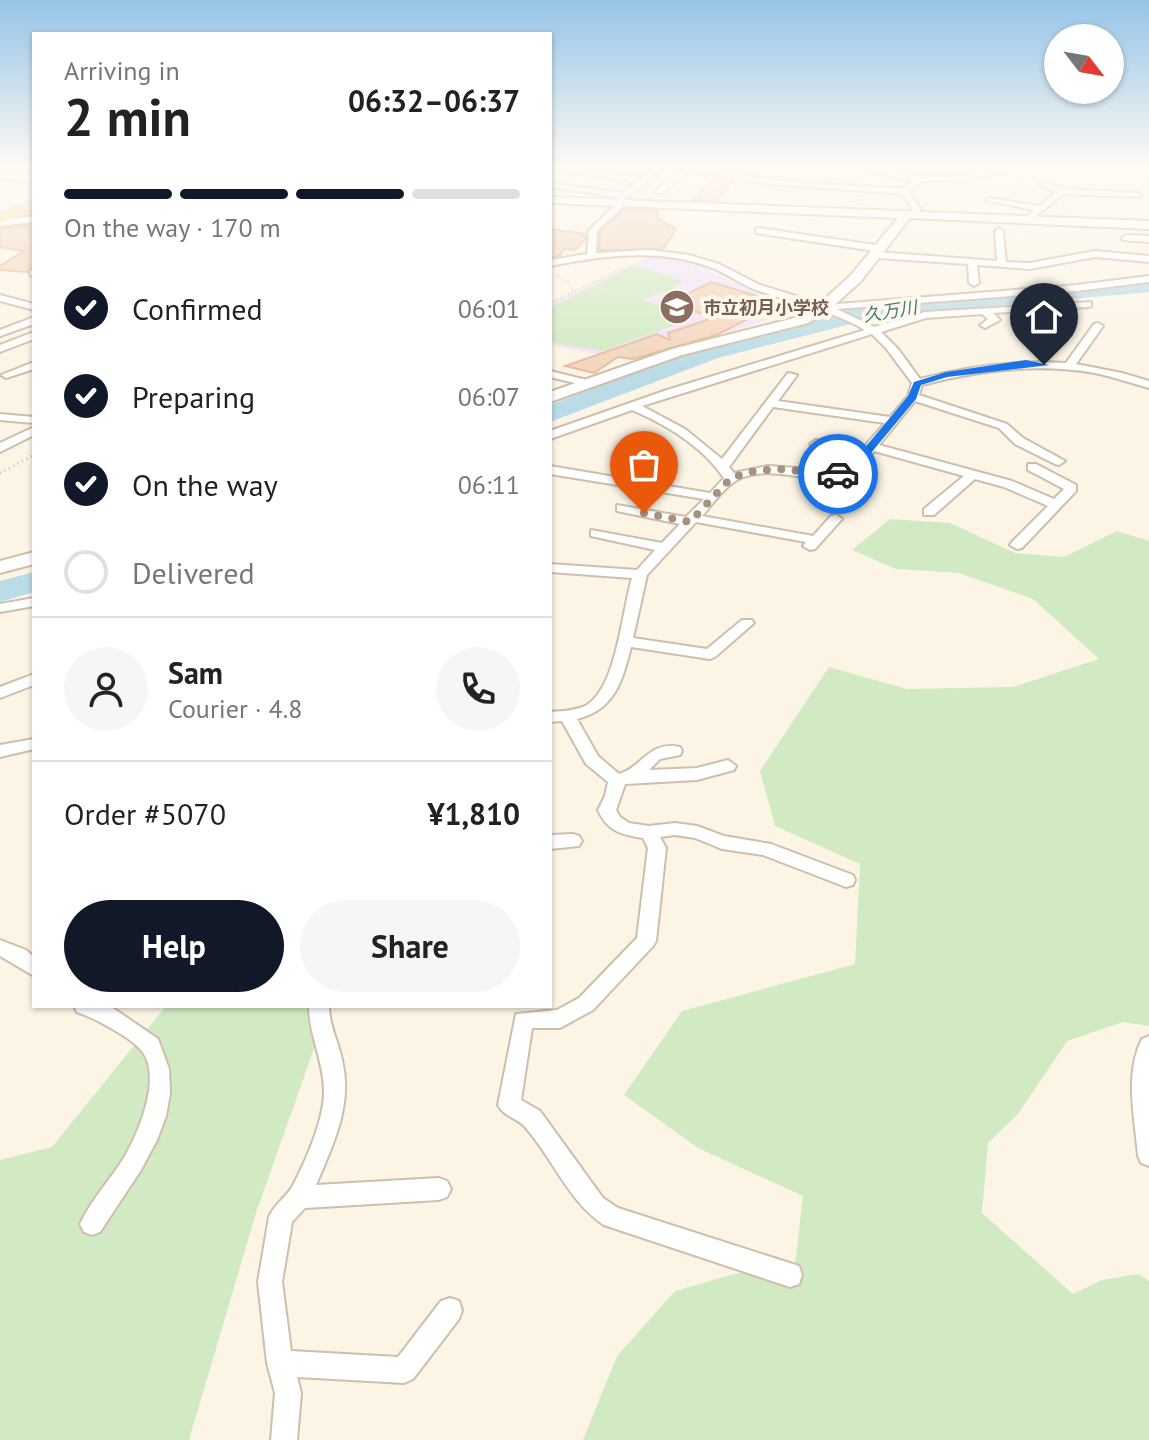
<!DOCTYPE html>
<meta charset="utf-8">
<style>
body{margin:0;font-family:"PT Sans","Noto Sans JP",sans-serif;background:#f6f6f6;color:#222;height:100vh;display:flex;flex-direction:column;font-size:30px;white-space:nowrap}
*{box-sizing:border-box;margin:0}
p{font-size:26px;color:#767676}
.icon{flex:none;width:44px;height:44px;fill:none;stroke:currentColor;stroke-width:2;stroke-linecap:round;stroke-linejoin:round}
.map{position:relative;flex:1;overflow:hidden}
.side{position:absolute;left:32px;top:32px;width:520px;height:976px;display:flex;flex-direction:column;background:#fff;border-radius:0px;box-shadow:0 2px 6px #0004}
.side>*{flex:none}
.needle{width:52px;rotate:121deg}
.fabs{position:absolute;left:1044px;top:24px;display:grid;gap:16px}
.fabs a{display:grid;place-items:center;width:80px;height:80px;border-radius:50%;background:#fff;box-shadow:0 2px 6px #0004;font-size:40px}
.pin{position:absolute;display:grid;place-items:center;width:68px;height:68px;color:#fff;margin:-82px -34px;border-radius:50% 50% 50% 0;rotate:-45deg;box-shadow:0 0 8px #0007}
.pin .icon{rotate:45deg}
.courier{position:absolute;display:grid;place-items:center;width:80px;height:80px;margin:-40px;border:6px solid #1a73e8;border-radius:50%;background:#fff;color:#222;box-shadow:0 2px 10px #0007}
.summary em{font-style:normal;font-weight:700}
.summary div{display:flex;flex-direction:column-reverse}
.summary{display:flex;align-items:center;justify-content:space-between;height:136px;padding:0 32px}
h1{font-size:52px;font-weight:700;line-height:60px}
.bar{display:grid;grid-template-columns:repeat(4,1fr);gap:12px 8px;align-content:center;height:96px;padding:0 32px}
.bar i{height:10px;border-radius:6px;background:#e0e0e0}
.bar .active{background:#111827}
.bar p{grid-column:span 4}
.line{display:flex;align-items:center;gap:20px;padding:0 32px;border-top:2px solid #e0e0e0}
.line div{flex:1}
.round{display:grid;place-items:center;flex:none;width:84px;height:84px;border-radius:42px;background:#f6f6f6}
ol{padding:0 32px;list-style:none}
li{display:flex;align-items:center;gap:24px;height:88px}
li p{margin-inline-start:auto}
li .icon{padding:8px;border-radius:50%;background:#111827;color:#fff;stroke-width:4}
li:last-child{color:#767676}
li i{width:44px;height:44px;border:4px solid #e0e0e0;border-radius:50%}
.cta{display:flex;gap:16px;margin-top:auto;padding:16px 32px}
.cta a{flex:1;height:92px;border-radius:48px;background:#111827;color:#fff;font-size:32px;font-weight:700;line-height:92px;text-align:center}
.cta a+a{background:#f6f6f6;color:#222}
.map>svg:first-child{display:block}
</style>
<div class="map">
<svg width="1149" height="1440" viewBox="0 0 1149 1440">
<rect width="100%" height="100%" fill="#fcf5e6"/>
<polygon fill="#f2e3f9" points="653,255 712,267 711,273 805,308 637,361 550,345 550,303"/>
<g fill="#d1eac4">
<polygon points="634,265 684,281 671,288 687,294 682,296 664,291 642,300 685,313 687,321 602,351 550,342 550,308 593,286 641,301 595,285"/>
<polygon points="890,519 950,523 1015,553 1064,557 1117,531 1149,541 1149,1026 1123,1022 1067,1041 1018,1114 988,1143 982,1213 1073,1294 1102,1280 1138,1274 1149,1281 1149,1440 583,1440 617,1356 675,1291 734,1274 795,1264 803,1196 698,1148 624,1095 682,1011 855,964 860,864 775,826 760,771 829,667 907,689 1013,687 1099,659 1033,599 959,573 896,569 852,550"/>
<polygon points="166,1006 329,1006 256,1213 189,1440 0,1440 0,1160 52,1147"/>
</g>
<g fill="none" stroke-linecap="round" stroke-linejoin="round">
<g fill="#badce6" fill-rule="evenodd">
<polygon points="1149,278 1149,292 882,316 718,358 550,422 550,405 700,348 882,302"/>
<polygon points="34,572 34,592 0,602 0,581"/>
</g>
</g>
<g fill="#f2d6be" stroke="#e4be9e" stroke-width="2">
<polygon points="715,177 734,180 715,201 693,200"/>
<polygon points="624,209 658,211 656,218 676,229 663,249 599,250 600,232"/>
<polygon points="34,225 34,267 27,272 0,270 0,266 24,251 0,247 0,229"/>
<polygon points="550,229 586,234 585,240 575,250 564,249 561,255 550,257"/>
<polygon points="711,282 780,303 716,335 633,359 618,357 594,373 565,366 657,334 670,340 668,333 713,318 671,302"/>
</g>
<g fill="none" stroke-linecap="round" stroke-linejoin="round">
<defs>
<g id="street">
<path d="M550,167H567L641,178L655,167H664L622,201V208L597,231L596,253L649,250L689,255L719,264L760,285L825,305L1077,285L1149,276V282L1077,291L837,309L874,327L925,312L1091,302V306L1088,307L993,313L1000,320L985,328L980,325L988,319L982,314L926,318L881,332L898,349L920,379C968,366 1016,360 1066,363L1094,324L1098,323L1103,326L1076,364L1122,373L1149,381V388C1131,383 1114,377 1095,373C1038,363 978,370 922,385L919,395L1007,424L1023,438L1065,461L1059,465L1055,464L1015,444L999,428L915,401L879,445L1012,481L1054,499L1064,489L1028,470V464H1036L1076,485V491L1022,548L1017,549L1010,545L1012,542L1048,506L1004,487L975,479L934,515H924V509L964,476L874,451C869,458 862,470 854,473C818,490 773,461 737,480C724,487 712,505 702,516L813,536L831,516L836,515L842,519L815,549L810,550L803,546L806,542L696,522L647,575L633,638L707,649L742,620H752L754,623L715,657L710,659L631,647C622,682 615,709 577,719L598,756L619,774C643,767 649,740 680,747L682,751L680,755L660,759L649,770L697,768L728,760L736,766L734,770L697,780L625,784L616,810L620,817L629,823L649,826L675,823L697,826L724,836L771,844L853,875L855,880L853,885L846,887L763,855L722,849L695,838L675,835L660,837L666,848L656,941L653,946L593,1010L560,1028H532L521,1100L540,1111L603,1198L618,1208L799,1266L802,1275L799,1284L790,1287L604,1225C569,1202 553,1159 526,1128C518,1118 504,1117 498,1105L516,1014L557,1010L579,998L637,938L648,848L643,838C622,835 607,831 598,810L605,796L608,782L586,764L562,721L550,722V712C562,711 576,711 587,705C617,686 622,611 632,578L550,572V564L637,570L655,550L591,536V530L662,543L680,524L617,511V505L686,517L704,499L550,474V466L710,493L724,478C702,446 667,425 632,410L550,439V431L667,390L865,330C833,311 797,304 762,292C742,286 726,272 707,266C657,248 601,256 550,266V260L587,254L589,230L615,205L614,200L617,197L550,187V183L623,193L636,182L551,169ZM872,334L886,348L912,383L908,396L890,417L778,401L797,375L788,373L722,459L685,429L642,406ZM773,407L885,423L865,446L816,440L810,444L816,448L860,453L848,467L826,470L768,466L734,473L729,467Z"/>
<path d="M683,167H700L771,180L903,189L913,180L860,169C875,164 901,174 920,176C955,180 989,167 1025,167L965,180L921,181L909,192L920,208L918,215L914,218L910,215L912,208L902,194L771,184L691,170L663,193H657V189Z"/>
<polygon points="34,169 34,174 22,179 18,177"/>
<polygon points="1040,181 1063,189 1138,193 1142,195 1138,197 1064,194 1027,223 1023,220 1034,210 985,200 989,198 1039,206 1056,192 1040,185"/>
<polygon points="34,216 34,222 0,226 0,220"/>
<polygon points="759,228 882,246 886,249 882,252 756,233 756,229"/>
<polygon points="999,228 1003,231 1006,262 1030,263 1095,251 1149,256 1149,262 1095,257 1030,269 977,265 979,283 974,286 969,283 968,264 877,258 873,255 877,252 997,261 995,231"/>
<polygon points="1126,235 1149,236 1149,242 1123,240 1122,238"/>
<polygon points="33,270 34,276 30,275 30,271"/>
<polygon points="0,295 34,304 34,310 0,301"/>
<polygon points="34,317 34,324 0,336 0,330"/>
<polygon points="34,332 34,339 0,352 0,345"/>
<polygon points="34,362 34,369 6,378 1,375"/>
<polygon points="550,371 595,382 596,384 591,387 550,377"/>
<polygon points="0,414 34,417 34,423 0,420"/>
<polygon points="34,427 34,435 0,452 0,443"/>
<polygon points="34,598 34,606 0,612 0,604"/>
<polygon points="34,674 34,685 0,698 0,687"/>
<polygon points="34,739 34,749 0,757 0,745"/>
<polygon points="573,834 579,836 582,841 579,846 550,849 550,835"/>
<polygon points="0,940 26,950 34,957 34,976 0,956"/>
<path d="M74,1006H110L158,1039L169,1069L170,1093L166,1116L157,1140L141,1170L100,1232L92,1235L84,1232L80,1224C91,1200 111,1179 125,1156C139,1132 163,1075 141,1050C129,1036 94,1018 77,1012Z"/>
<path d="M309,1006H329C329,1026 338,1040 342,1060C353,1105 333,1145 316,1185L439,1178L447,1181L451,1189L447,1197L439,1200L305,1208L292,1222L282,1282L291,1351L398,1357L441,1301L450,1298L459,1301L462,1310L459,1319L413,1379L404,1383L297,1377L301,1393L297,1440H271L275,1393L267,1363L258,1282L269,1217C274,1205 285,1198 292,1187C305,1163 324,1120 324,1092C324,1061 309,1036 309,1006Z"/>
<path d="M1149,1036V1166L1141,1163L1138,1156C1135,1118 1124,1074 1142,1039Z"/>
</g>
<g id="secondary">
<polygon points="0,173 34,174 34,180 0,179"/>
<polygon points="550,197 1149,221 1149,229 910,218 861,281 828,311 808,323 682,355 550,402 550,392 672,349 798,317 818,305 851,275 898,218 550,203"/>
<polygon points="34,552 34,564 0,573 0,561"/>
</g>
<polygon id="primary" points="34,200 34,209 0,223 0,214"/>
</defs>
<use href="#street" stroke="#cebeac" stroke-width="4"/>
<use href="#secondary" stroke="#d1bea9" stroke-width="4"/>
<use href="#primary" stroke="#dbd5d0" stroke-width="4"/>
<g stroke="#d7baa1" stroke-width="2" stroke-dasharray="1 3" stroke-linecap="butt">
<polyline points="558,276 569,283 573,291"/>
<polyline points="550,303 625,267"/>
</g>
<polyline stroke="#d7baa1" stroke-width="3" stroke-dasharray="1 4" stroke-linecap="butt" points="0,473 34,455"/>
<use href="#street" fill="#fff" fill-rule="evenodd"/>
<use href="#secondary" fill="#fff" fill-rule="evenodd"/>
<use href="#primary" fill="#fadf9f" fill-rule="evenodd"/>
</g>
<linearGradient id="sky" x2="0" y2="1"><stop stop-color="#95c4e7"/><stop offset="0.45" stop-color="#fefaf4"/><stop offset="1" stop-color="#fefaf4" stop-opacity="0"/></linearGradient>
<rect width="1149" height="369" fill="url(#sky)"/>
<polygon fill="#1a73e8" points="1026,360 1049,365 947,377 921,385 916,399 855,472 838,477 833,474 848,468 908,396 914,382 946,372"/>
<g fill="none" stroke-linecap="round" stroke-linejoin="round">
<polyline stroke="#a59281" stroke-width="8" stroke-dasharray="0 14.4" points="644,513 690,522 731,478 754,471 778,469 838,474"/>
</g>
<defs>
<symbol id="school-disc" viewBox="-11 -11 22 22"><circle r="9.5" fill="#8d6e63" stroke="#fff9ec"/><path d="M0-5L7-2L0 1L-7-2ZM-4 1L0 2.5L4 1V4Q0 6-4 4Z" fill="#fff"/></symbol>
</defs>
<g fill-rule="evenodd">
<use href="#school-disc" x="657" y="287" width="40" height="40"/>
</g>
<g text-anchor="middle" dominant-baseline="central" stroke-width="8" stroke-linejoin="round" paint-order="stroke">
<g font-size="18" font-weight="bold" fill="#785e54" stroke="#fff9ec" text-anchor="start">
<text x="703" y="307">市立初月小学校</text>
</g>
<g font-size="18" font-style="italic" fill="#447989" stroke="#fff9ec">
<text transform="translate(890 311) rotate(-9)">久万川</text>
</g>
</g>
</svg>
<div class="fabs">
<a><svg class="needle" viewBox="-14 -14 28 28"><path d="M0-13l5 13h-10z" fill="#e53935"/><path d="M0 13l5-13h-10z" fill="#767676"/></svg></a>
</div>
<div class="pin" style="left:644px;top:513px;background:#ea580c"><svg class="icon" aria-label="bag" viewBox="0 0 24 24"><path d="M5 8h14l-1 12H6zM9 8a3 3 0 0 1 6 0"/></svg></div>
<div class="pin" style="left:1044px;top:365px;background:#1f2937"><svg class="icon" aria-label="home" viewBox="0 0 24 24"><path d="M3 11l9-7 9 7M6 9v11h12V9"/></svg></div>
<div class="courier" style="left:838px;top:474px"><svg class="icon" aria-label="car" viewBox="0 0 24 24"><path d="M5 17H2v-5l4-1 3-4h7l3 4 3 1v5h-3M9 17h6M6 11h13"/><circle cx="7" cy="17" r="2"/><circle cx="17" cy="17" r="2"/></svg></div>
<section class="side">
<div class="summary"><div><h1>2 min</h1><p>Arriving in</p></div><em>06:32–06:37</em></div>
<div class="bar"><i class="active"></i><i class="active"></i><i class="active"></i><i></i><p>On the way · 170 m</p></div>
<ol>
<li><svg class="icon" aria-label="check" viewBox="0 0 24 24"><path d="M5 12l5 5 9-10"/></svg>Confirmed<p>06:01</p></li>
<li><svg class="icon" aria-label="check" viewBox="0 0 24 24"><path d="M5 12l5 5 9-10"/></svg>Preparing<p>06:07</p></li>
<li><svg class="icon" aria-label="check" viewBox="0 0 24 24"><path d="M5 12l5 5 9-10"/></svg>On the way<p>06:11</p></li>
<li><i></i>Delivered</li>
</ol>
<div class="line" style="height:144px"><a class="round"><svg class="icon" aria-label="person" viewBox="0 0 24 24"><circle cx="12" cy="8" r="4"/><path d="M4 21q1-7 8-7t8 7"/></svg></a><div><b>Sam</b><p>Courier · 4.8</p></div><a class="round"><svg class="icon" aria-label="phone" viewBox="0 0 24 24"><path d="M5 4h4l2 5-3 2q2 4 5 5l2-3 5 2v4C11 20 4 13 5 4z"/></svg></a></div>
<div class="line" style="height:104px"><div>Order #5070</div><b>¥1,810</b></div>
<div class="cta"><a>Help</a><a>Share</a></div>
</section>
</div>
